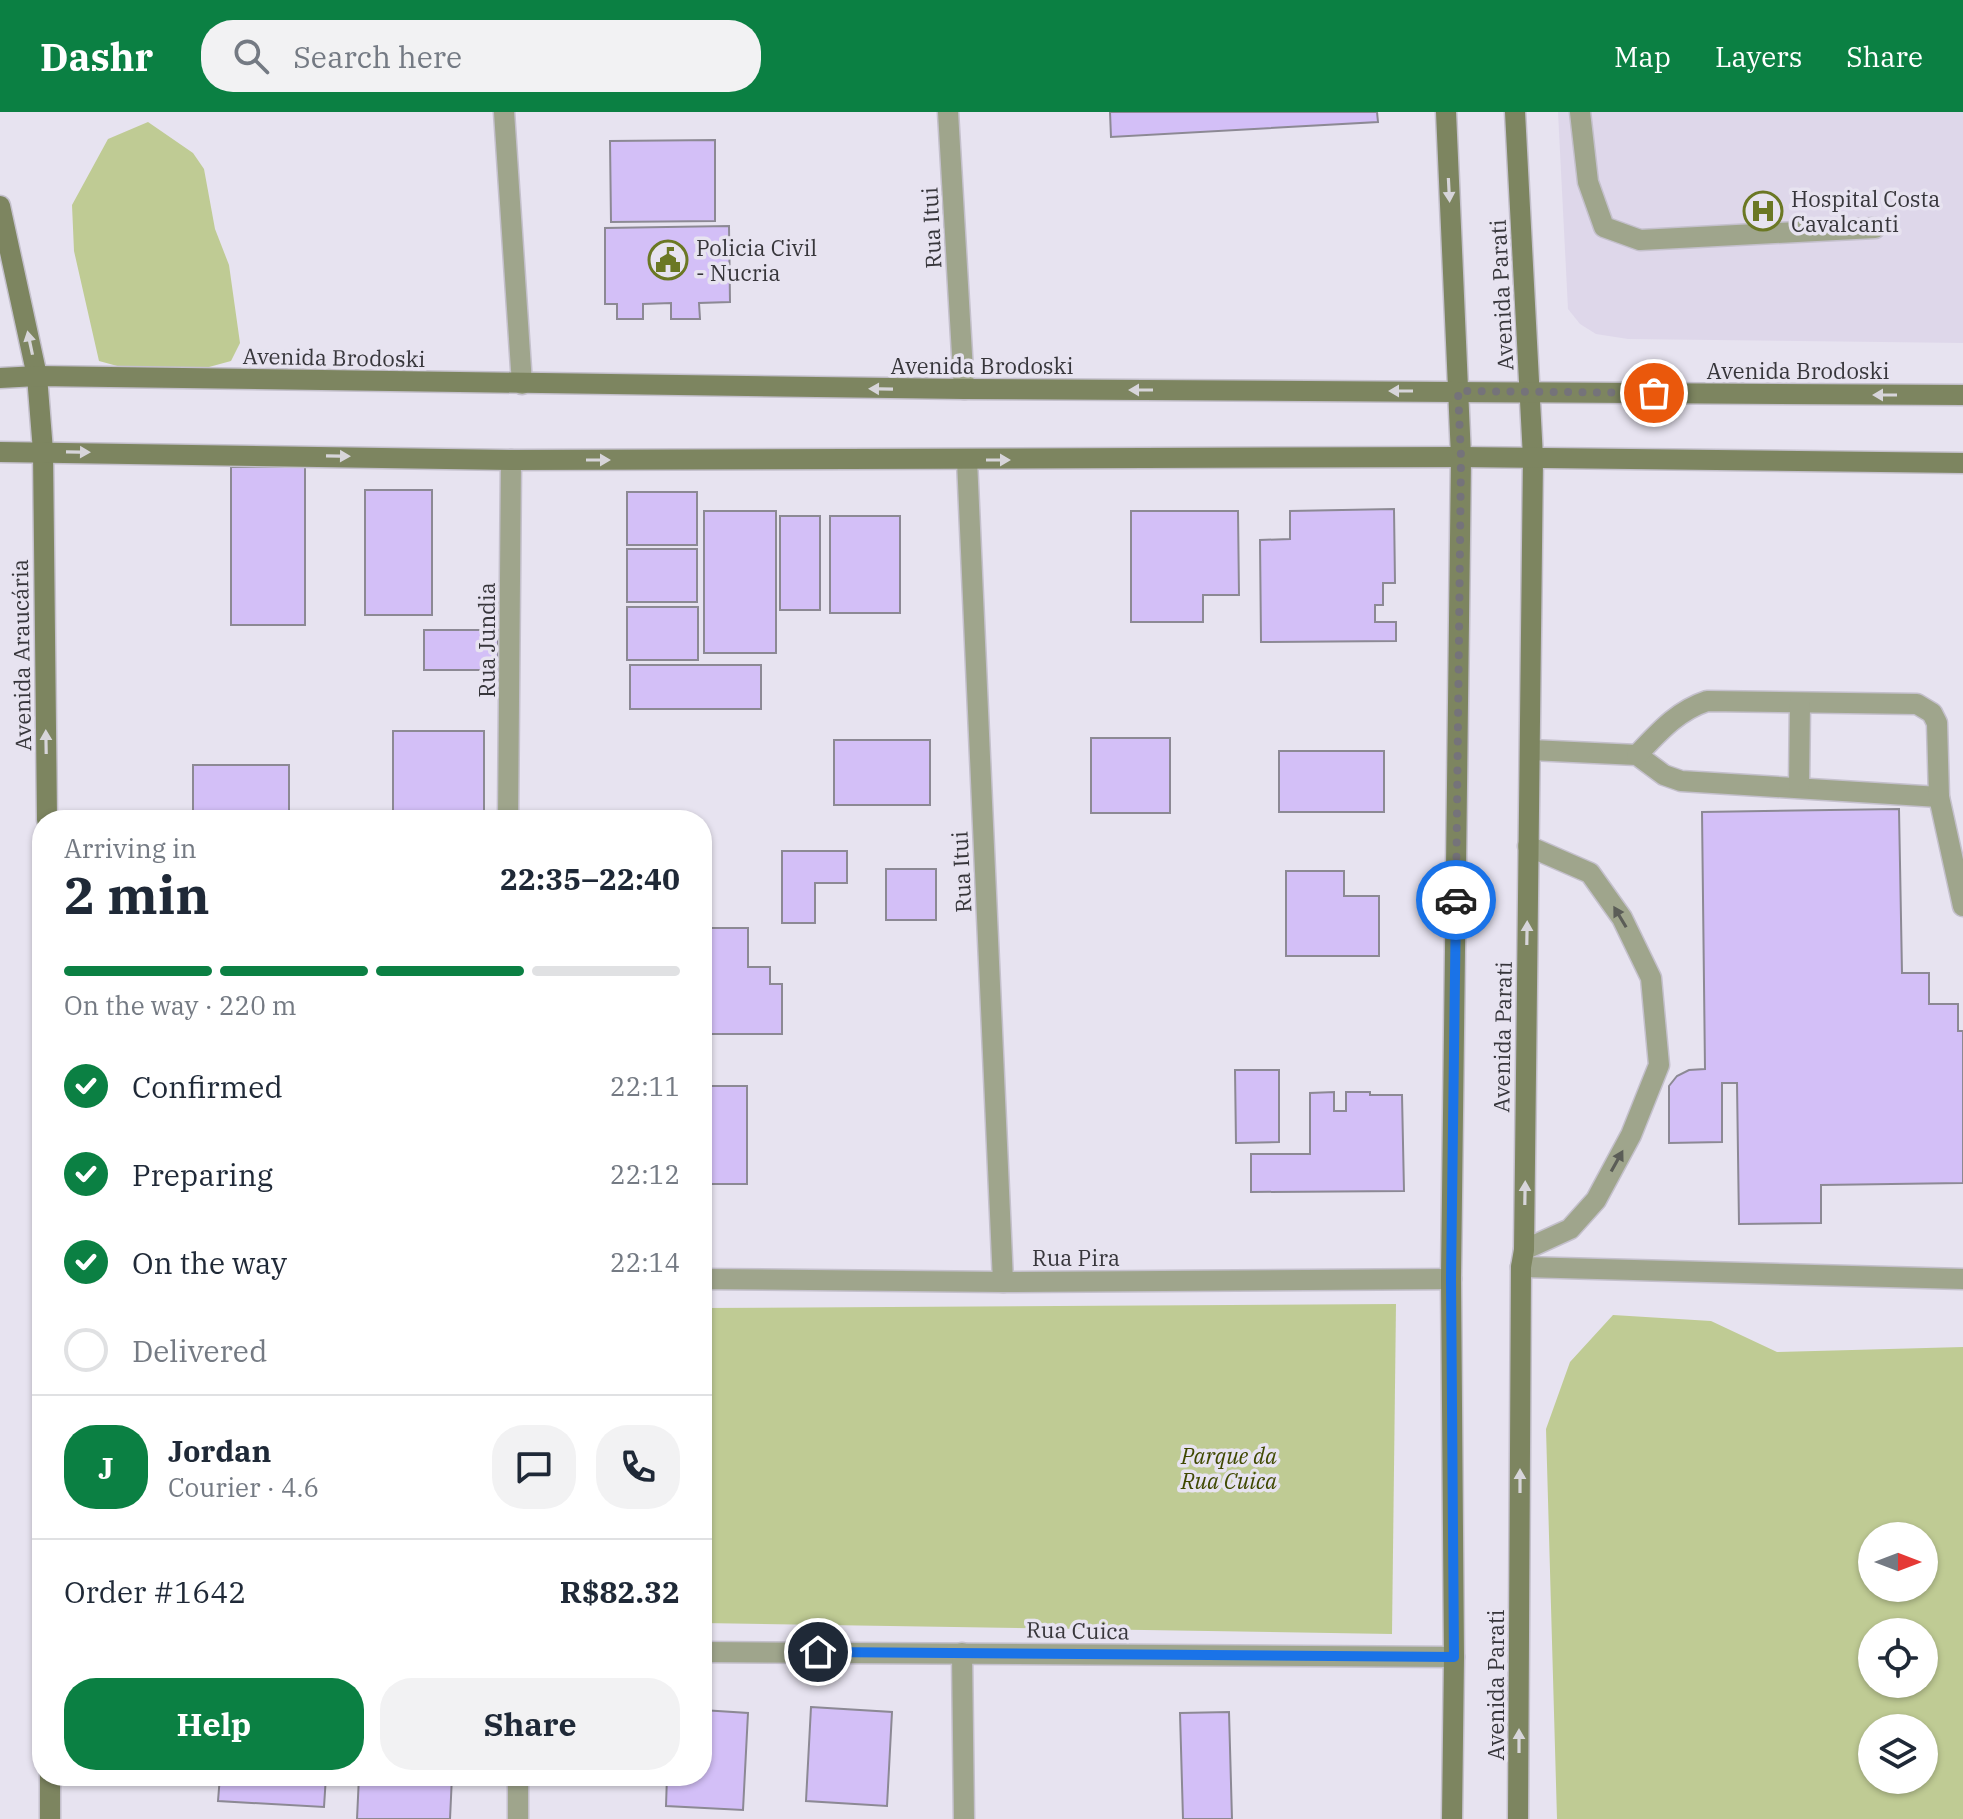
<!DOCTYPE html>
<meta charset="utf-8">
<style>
body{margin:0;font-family:"IBM Plex Serif",serif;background:#f2f2f3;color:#1f2937;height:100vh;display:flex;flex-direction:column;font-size:30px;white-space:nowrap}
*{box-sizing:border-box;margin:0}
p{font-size:26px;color:#747a83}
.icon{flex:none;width:44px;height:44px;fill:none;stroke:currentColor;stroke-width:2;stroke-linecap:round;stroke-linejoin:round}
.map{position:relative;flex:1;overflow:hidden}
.sheet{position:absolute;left:32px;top:698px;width:680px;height:976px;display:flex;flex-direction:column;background:#fff;border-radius:32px;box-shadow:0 2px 6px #0004}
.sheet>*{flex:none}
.needle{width:52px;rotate:90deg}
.tools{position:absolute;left:1858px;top:1410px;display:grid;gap:16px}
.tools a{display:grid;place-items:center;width:80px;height:80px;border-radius:50%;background:#fff;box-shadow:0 2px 6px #0004;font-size:40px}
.pin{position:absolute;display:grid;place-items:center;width:68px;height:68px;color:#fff;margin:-34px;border:4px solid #fff;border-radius:50%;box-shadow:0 2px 8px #0007}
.courier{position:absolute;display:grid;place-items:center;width:80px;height:80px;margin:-40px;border:6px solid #1a73e8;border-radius:50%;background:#fff;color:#222;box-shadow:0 2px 10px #0007}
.overview em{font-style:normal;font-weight:700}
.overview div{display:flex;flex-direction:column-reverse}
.overview{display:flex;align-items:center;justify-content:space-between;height:136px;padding:0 32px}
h1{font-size:52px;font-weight:700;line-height:60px}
.bar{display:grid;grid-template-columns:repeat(4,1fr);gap:12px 8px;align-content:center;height:96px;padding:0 32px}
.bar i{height:10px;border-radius:6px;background:#e0e1e3}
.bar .current{background:#0b8043}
.bar p{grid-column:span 4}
.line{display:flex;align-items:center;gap:20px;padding:0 32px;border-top:2px solid #e0e1e3}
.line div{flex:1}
.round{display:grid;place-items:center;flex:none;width:84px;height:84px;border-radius:32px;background:#f2f2f3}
ol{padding:0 32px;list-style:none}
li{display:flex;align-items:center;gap:24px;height:88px}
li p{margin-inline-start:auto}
li .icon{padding:8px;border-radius:50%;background:#0b8043;color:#fff;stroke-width:4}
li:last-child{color:#747a83}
li i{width:44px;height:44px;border:4px solid #e0e1e3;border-radius:50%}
.button{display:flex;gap:16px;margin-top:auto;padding:16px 32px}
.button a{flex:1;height:92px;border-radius:32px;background:#0b8043;color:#fff;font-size:32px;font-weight:700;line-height:92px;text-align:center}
.button a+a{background:#f2f2f3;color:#1f2937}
header{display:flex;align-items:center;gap:48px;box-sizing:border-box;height:112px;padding:0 40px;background:#0b8043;color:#fff}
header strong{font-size:38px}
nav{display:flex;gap:44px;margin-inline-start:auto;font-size:28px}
.search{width:560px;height:72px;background:#f2f2f3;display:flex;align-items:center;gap:20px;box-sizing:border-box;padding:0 28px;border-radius:32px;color:#747a83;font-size:30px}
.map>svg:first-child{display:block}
</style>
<header>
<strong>Dashr</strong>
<div class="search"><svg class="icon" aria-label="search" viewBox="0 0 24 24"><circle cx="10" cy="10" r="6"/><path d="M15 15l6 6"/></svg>Search here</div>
<nav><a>Map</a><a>Layers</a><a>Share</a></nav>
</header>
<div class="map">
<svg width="1963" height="1707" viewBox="0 0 1963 1707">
<rect width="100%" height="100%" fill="#e7e3f0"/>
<polygon fill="#ded7ea" points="1558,0 1963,0 1963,231 1628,227 1596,222 1580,212 1568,197"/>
<g fill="#bfcb94" fill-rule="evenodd">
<polygon points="148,10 193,41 204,57 215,117 229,153 240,231 231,249 209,255 132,258 99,249 74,139 72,93 108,27"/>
<polygon points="1396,1192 1392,1522 702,1511 702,1196"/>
<path d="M1613,1203L1711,1209L1777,1240L1963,1235V1707H1557L1546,1317L1570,1250ZM1924,1424V1476H1872V1424ZM1872,1520H1924V1572H1872ZM1872,1616H1924V1668H1872Z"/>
</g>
<g fill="#d3bff7" stroke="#8c8994" stroke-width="2">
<polygon points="1110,0 1377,0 1378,10 1111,25"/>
<polygon points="715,28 715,109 611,110 610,29"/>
<polygon points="729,114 730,190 699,191 700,207 671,207 671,191 643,192 643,207 617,207 617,192 605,192 605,116"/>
<rect x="231" y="355" width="74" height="158"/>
<rect x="365" y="378" width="67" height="125"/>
<rect x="627" y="380" width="70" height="53"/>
<polygon points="1394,397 1395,471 1383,471 1383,493 1375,493 1375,510 1396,510 1396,529 1261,530 1260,428 1290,427 1290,399"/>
<rect x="704" y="399" width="72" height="142"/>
<polygon points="1131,399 1238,399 1239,483 1203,483 1203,510 1131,510"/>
<rect x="780" y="404" width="40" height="94"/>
<rect x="830" y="404" width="70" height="97"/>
<rect x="627" y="437" width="70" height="53"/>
<rect x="627" y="495" width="71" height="53"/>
<rect x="424" y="518" width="74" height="40"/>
<rect x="630" y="553" width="131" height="44"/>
<rect x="393" y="619" width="91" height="89"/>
<rect x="1091" y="626" width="79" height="75"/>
<rect x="834" y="628" width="96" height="65"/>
<rect x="1279" y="639" width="105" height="61"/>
<rect x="193" y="653" width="96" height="55"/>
<polygon points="1899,697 1902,861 1929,861 1929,892 1958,892 1958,919 1963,919 1963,1071 1821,1073 1821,1111 1739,1112 1737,971 1722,971 1722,1030 1669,1031 1669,974 1677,964 1689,958 1705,957 1702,700"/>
<polygon points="782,739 847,739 847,771 815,771 815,811 782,811"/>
<rect x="886" y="757" width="50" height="51"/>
<polygon points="1286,759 1344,759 1344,784 1379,784 1379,844 1286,844"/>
<polygon points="702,816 748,816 748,855 770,855 770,872 782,872 782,922 702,922"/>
<polygon points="1235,958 1279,958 1279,1030 1236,1031"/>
<rect x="702" y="974" width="45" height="98"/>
<polygon points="1334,980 1334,999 1346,999 1346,980 1370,980 1370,983 1402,983 1404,1079 1251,1080 1251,1042 1310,1042 1310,981"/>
<polygon points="811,1595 892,1600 887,1694 806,1689"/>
<polygon points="702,1598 748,1601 743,1698 666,1694 667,1664 702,1664"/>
<polygon points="1229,1600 1232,1707 1183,1707 1180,1601"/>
<polygon points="220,1664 326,1664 324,1695 218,1689"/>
<polygon points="359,1664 452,1664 450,1707 357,1707"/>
</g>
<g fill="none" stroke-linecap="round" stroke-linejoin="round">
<defs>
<g id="lane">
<polyline points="1580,0 1588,70 1604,115 1640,128 1875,116"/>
<polyline points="1531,638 1637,643 1664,663 1681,669 1939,685"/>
<path d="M1637,643C1659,620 1677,599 1707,589L1917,592L1932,601L1937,611L1939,685L1963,794"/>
<polyline points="1799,675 1800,591"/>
<polyline points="1524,1138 1570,1117 1596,1088 1631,1023 1659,953 1651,866 1622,806 1590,761 1528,734"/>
<polyline points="1521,1155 1963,1167"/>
</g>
<g id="street">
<polyline points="504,0 522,272"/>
<polyline points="948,0 964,277"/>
<polyline points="967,348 1003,1170"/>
<polyline points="508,708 511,348"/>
<polyline points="702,1167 1003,1170 1451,1167"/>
<polyline points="702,1540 1454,1545"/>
<polyline points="962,1541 964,1707"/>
<polyline points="518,1707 518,1664"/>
</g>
<g id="secondary">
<polyline points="1446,0 1461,345 1451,1167 1454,1545 1452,1707"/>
<polyline points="1515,0 1533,346 1524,1138 1521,1155 1518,1707"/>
<polyline points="0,94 37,264 43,339 47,708"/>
<polyline points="0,266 37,264 964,277 1963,283"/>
<polyline points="0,340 511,348 1461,345 1963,351"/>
<polyline points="50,1707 50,1664"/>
</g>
</defs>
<use href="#lane" stroke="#c4c0cc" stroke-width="23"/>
<use href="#street" stroke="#c4c0cc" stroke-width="23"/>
<use href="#secondary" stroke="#c4c0cc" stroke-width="23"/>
<use href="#lane" stroke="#9fa58c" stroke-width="20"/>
<use href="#street" stroke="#9fa58c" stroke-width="20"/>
<use href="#secondary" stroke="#7d8560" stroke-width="20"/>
</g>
<defs><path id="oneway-solid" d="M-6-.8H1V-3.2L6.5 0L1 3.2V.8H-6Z" transform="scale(2)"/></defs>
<g fill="#d7d5da">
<use href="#oneway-solid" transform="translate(1449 78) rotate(87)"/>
<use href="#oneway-solid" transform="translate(30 231) rotate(-102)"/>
<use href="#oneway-solid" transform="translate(881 277) rotate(-179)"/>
<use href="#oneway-solid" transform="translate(1141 278) rotate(-180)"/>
<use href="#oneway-solid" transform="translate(1401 279) rotate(-180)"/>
<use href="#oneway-solid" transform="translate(1885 283) rotate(-180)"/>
<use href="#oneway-solid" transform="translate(78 340) rotate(1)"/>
<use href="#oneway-solid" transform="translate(338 344) rotate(1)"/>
<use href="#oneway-solid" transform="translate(598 348)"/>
<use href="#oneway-solid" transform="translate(998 348)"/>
<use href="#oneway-solid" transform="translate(46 630) rotate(-91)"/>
<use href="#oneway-solid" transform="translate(1527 821) rotate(-89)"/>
<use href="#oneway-solid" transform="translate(1525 1081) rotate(-89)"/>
<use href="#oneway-solid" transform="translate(1520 1369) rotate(-90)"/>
<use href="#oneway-solid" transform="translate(1519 1629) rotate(-90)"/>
</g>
<g fill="#5b5d57">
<use href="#oneway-solid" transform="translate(1620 805) rotate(-121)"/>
<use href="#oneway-solid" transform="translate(1617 1049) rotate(-61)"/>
</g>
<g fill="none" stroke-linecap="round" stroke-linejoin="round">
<polyline stroke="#75737a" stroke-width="8" stroke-dasharray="0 14.4" points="1456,788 1461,345 1458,279 1654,281"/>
<polyline stroke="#1a73e8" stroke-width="10" points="818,1540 1454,1545 1451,1167 1456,788"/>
</g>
<defs>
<symbol id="hospital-ring" viewBox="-11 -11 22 22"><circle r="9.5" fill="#e7e3f0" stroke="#6b7824" stroke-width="1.5"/><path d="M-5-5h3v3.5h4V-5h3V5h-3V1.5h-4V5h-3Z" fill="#6b7824"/></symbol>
<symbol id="civic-ring" viewBox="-11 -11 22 22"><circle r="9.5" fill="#e7e3f0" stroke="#6b7824" stroke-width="1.5"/><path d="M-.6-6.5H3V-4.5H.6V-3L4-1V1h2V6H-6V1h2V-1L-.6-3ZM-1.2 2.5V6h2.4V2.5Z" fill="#6b7824"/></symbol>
</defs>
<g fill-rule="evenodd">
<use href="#hospital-ring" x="1741" y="77" width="44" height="44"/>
<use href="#civic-ring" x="646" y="126" width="44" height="44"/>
</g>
<g text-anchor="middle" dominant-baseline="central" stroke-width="7" stroke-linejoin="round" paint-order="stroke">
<g font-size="22" fill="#37363b" stroke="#e7e3f0" text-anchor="start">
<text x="1791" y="86">Hospital Costa<tspan x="1791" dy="25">Cavalcanti</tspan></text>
<text x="696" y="135">Policia Civil<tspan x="696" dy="25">- Nucria</tspan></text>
</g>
<g font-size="22" fill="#37363b" stroke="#e7e3f0">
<text transform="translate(931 116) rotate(-93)">Rua Itui</text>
<text transform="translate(1501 183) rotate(-93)">Avenida Parati</text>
<text transform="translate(334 245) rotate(1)">Avenida Brodoski</text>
<text x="982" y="253">Avenida Brodoski</text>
<text x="1798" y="258">Avenida Brodoski</text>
<text transform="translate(486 528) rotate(-90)">Rua Jundia</text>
<text transform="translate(21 543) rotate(-91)">Avenida Araucária</text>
<text transform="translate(961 760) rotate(-93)">Rua Itui</text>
<text transform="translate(1502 925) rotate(-89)">Avenida Parati</text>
<text x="1076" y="1145">Rua Pira</text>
<text transform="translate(1078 1518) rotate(1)">Rua Cuica</text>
<text transform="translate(1495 1573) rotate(-90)">Avenida Parati</text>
</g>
<g font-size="22" font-style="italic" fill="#3f4800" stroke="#e7e3f0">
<text x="1229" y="1343">Parque da<tspan x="1229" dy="25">Rua Cuica</tspan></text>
</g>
</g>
</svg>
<div class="tools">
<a><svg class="needle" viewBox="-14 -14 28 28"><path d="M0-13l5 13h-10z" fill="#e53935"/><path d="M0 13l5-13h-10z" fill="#747a83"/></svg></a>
<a><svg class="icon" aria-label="locate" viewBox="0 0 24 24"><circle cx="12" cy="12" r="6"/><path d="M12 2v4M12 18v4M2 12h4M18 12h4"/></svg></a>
<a><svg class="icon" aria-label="layers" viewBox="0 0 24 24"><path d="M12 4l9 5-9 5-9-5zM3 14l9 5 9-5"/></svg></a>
</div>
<div class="pin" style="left:1654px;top:281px;background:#ea580c"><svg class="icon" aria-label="bag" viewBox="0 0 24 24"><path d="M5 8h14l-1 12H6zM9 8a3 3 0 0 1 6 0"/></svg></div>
<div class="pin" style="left:818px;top:1540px;background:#1f2937"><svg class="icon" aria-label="home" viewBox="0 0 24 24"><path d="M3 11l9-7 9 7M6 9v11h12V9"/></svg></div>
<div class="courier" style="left:1456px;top:788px"><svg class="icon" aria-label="car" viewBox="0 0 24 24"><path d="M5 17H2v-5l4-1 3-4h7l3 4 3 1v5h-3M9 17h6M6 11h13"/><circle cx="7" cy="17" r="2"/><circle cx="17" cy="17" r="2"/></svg></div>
<section class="sheet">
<div class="overview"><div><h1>2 min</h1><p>Arriving in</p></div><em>22:35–22:40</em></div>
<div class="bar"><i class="current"></i><i class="current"></i><i class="current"></i><i></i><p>On the way · 220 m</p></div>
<ol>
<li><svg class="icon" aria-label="check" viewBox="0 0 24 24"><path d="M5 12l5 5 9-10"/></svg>Confirmed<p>22:11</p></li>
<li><svg class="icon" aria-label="check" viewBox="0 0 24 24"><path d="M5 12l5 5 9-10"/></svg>Preparing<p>22:12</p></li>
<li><svg class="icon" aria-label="check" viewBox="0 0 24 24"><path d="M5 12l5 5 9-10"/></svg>On the way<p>22:14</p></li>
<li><i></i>Delivered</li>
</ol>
<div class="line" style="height:144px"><b class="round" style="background:#0b8043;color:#fff">J</b><div><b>Jordan</b><p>Courier · 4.6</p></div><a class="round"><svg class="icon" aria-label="chat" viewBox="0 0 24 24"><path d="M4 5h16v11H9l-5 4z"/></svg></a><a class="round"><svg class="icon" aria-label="phone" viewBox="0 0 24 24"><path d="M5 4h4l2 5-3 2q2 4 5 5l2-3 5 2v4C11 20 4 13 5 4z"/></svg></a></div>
<div class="line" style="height:104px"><div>Order #1642</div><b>R$82.32</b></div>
<div class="button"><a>Help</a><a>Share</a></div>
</section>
</div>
